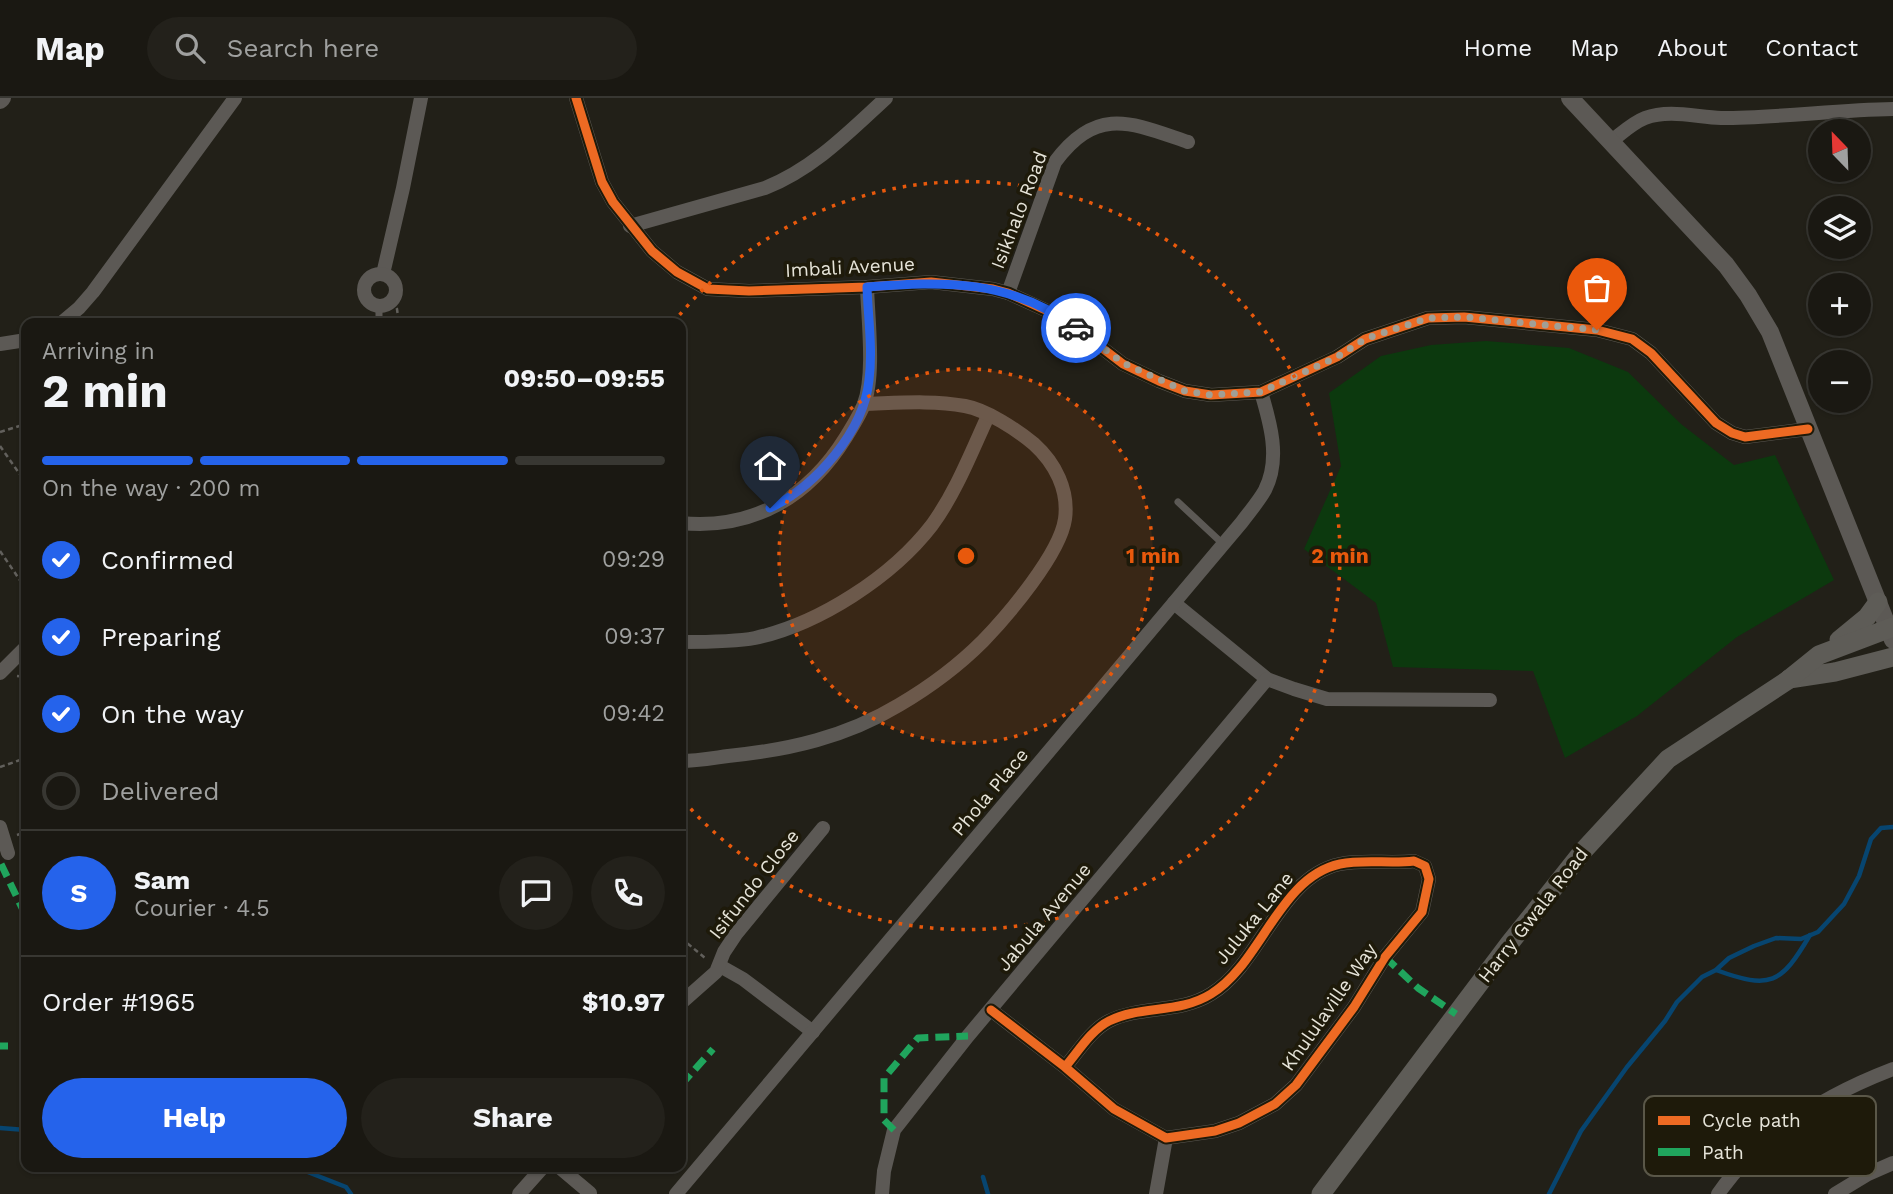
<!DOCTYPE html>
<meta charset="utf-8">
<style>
body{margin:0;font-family:"Work Sans",sans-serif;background:#23211b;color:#f1f3f6;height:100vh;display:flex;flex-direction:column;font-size:26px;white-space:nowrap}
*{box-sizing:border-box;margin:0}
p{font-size:23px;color:#9fa09f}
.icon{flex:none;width:38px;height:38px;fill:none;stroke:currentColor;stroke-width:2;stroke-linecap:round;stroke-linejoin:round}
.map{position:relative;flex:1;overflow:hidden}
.side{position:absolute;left:21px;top:220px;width:665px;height:854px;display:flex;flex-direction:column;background:#1a1812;border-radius:14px;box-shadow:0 2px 5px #0004,0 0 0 2px #383732}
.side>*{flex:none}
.needle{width:46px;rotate:337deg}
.tools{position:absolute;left:1808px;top:21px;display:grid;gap:14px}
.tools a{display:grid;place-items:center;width:63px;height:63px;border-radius:50%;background:#1a1812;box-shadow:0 2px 5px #0004,0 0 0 2px #383732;font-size:35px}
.pin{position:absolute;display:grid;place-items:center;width:60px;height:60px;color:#fff;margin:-72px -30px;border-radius:50% 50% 50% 0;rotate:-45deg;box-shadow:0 0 7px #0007}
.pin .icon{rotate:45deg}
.courier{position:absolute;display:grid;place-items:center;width:70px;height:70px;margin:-35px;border:5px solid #2563eb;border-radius:50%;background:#fff;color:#222;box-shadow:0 2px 9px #0007}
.headline em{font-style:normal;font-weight:700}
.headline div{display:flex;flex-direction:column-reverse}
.headline{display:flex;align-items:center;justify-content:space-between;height:119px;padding:0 21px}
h1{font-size:46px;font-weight:700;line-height:52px}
.bar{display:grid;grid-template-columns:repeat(4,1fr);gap:10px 7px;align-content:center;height:84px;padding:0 21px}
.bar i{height:9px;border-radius:5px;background:#383732}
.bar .selected{background:#2563eb}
.bar p{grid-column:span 4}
.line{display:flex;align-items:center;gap:18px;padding:0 21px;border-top:2px solid #383732}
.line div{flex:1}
.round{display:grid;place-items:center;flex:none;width:74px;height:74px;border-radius:37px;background:#23211b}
ol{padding:0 21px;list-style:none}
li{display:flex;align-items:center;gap:21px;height:77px}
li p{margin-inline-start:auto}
li .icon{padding:7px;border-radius:50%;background:#2563eb;color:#fff;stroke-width:4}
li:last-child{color:#9fa09f}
li i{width:38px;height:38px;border:4px solid #383732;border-radius:50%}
.primary-button{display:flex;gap:14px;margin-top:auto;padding:14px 21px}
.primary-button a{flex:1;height:80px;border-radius:42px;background:#2563eb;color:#fff;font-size:28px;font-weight:700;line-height:80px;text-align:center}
.primary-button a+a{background:#23211b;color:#f1f3f6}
header{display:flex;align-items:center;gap:42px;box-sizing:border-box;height:98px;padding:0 35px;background:#1a1812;border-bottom:2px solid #383732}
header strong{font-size:33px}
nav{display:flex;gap:38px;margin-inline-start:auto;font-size:24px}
.search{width:490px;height:63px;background:#23211b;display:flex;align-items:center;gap:18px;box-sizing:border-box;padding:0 24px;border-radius:38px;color:#9fa09f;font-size:26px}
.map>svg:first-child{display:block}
</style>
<header>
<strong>Map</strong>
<div class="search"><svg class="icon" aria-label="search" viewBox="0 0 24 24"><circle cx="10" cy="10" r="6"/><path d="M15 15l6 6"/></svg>Search here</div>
<nav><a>Home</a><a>Map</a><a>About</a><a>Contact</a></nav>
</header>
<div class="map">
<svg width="1893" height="1096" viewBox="0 0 1893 1096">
<rect width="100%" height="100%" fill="#222018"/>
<polygon fill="#0c390e" points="1486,243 1569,250 1628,274 1681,326 1734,367 1775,357 1834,482 1737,539 1637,618 1565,660 1533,573 1393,569 1376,505 1304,451 1341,368 1329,295 1381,258 1431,247"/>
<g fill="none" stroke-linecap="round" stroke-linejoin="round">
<g stroke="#074570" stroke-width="4.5">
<path d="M1716,872C1771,892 1781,886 1810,837"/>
<polyline points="0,1030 26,1032"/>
<polyline points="295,1069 346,1089 351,1096"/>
<polyline points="983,1079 988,1096"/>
<polyline points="1549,1096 1581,1033 1627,969 1665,923 1677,904 1702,879 1716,872 1729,860 1754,848 1776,840 1801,841 1818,834 1844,806 1859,778 1871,741 1881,730 1893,729"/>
</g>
<g stroke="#62605c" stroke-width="2.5" stroke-dasharray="5 3.5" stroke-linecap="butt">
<polyline points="392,203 397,211 399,226"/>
<polyline points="0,334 26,326"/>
<polyline points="0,348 26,385"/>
<polyline points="0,453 26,491"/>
<polyline points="17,578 26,579"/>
<polyline points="0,669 26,660"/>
<polyline points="17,737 26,734"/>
<polyline points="681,840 705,860"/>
</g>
<g stroke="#5c5955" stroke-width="7">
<polyline points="315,224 323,226"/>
<polyline points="364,226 379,222 379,208"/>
<polyline points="1178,404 1223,446"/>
</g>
<g stroke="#5c5955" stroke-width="14">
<polyline points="576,0 602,84 613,104 652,153 677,174 708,191 749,193 867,189 931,184 993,191 1008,195 1063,220 1123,266 1159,283 1185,293 1211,297 1261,294 1337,259 1365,241 1428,220 1464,219 1597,232 1632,241 1651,255 1716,325 1732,335 1745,339 1808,331"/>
<path d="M1610,44C1621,36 1632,25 1645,20C1669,11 1696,19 1721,20C1778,20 1835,12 1893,11"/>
<path d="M630,128L765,90C813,71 848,35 886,0"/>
<polyline points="383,176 403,90 421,0"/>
<circle cx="380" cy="192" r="16"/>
<path d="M1008,195L1055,64C1097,7 1132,25 1188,44"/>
<polyline points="60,226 79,210 93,194 235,0"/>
<polyline points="0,246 26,242"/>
<path d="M681,425C753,432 809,399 846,339C852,329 860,317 864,306C875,277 868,221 867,189"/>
<polyline points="1174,505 1267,581 1294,591 1327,601 1490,602"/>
<path d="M681,544C702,544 735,544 755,540C819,526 892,479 932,427C956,394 971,355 988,318"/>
<polyline points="0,575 26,549"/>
<path d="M681,663C696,663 713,660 728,658C789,652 846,639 899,607C928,590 959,567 983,543C1008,517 1060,456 1065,421C1069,392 1055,365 1034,346C1017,332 987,312 965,308C932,302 898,305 864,306"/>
<polyline points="0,729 8,755"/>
<polyline points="720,868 743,881 813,934"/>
<polyline points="681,905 716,874 724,854 736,836 823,730"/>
<path d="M991,912L1065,969L1114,1011L1166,1040L1215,1033L1239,1025L1275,1006L1296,987L1354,909L1385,859L1422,814L1429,781L1425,768L1414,763C1390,766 1364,761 1340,766C1279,779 1261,866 1211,896C1179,916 1141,907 1109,923C1091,932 1078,954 1065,969"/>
<polyline points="559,1069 590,1095"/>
<polyline points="519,1096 543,1069"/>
<path d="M676,1096L1242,424C1250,413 1259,403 1265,392C1281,361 1270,324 1261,294"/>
<polyline points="882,1096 884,1073 894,1032 968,938 1267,581"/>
<polyline points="1156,1096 1166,1040"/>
<path d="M1718,1096C1760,1036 1825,997 1893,971"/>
<polyline points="1835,1096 1868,1076 1893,1065"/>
</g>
<g stroke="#5c5955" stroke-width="18">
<polyline points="1570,0 1726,167 1748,197 1770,234 1893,542"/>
<polyline points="0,2 2,0"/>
</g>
<g stroke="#5e5c57" stroke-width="19">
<polyline points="1839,542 1867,519 1878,504"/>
<polyline points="1789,581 1835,574 1893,559"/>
<polyline points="1321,1096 1509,846 1583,753 1668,661 1788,582 1819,557 1893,529"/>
</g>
<g stroke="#20a55d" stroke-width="7" stroke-dasharray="14 7" stroke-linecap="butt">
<polyline points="1,766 23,812 26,827"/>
<polyline points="1385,859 1418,890 1456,916"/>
<polyline points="0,948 8,948"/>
<polyline points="681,987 713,951"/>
<polyline points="894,1032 884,1022 884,980 918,940 968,938"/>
</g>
<defs>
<g id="cycleway">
<polyline points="576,0 602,84 613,104 652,153 677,174 708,191 749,193 867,189 931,184 993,191 1008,195 1063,220 1123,266 1159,283 1185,293 1211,297 1261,294 1337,259 1365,241 1428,220 1464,219 1597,232 1632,241 1651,255 1716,325 1732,335 1745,339 1808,331"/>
<path d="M991,912L1065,969L1114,1011L1166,1040L1215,1033L1239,1025L1275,1006L1296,987L1354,909L1385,859L1422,814L1429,781L1425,768L1414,763C1390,766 1364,761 1340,766C1279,779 1261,866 1211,896C1179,916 1141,907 1109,923C1091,932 1078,954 1065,969"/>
</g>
</defs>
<use href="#cycleway" stroke="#1e1a0a" stroke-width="13"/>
<use href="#cycleway" stroke="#ed6a23" stroke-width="9"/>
</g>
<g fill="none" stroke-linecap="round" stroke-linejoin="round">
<polyline stroke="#a19f95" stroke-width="7" stroke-dasharray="0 12.6" points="1076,230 1123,265 1185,293 1211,297 1261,294 1337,259 1365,241 1428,220 1464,219 1597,232"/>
<path stroke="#2563eb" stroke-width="9" d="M770,410C816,388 864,333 869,282C873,252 868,219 867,189C944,183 1011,181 1076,230"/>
</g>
<circle cx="966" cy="458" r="187" fill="#e8590c" fill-opacity=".12"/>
<g fill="none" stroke="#e8590c" stroke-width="3.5" stroke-dasharray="3.5 7">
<circle cx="966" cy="458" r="187"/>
<path d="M673 225A374 374 0 1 1 682 701"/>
</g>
<g text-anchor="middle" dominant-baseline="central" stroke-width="7" stroke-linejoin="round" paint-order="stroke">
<g font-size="19" fill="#e6e4d9" stroke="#1e1a0a">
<text transform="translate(1019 112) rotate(-69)">Isikhalo Road</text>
<text transform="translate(850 169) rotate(-3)">Imbali Avenue</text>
<text transform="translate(990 694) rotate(-50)">Phola Place</text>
<text transform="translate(754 786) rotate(-52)">Isifundo Close</text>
<text transform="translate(1533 817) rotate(-52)">Harry Gwala Road</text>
<text transform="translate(1044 819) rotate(-50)">Jabula Avenue</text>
<text transform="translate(1254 820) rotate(-51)">Juluka Lane</text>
<text transform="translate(1329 909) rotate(-55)">Khululaville Way</text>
</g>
</g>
<rect x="1644" y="998" width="232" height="80" rx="10" fill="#1e1a0a" stroke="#5a5748" stroke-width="2"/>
<rect x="1658" y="1018" width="32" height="9" fill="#ed6a23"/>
<rect x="1658" y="1050" width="32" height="8" fill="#20a55d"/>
<g font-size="19" fill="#e6e4d9">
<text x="1702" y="1029">Cycle path</text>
<text x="1702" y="1061">Path</text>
</g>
<circle cx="966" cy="458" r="10" fill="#e8590c" stroke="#1e1a0a" stroke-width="3.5"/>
<g font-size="21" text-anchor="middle" font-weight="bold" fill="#e8590c" stroke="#1e1a0a" stroke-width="7" stroke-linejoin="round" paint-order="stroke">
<text x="1153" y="465">1 min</text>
<text x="1340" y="465">2 min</text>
</g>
</svg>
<div class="tools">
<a><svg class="needle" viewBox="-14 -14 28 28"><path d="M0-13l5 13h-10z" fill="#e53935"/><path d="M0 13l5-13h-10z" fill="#9fa09f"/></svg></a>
<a><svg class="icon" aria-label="layers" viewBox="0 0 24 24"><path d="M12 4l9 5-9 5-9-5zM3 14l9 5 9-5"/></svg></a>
<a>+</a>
<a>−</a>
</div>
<div class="pin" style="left:1597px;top:232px;background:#ea580c"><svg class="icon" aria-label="bag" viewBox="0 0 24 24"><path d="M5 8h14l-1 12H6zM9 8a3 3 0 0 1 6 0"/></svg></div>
<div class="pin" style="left:770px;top:410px;background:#1f2937"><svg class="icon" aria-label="home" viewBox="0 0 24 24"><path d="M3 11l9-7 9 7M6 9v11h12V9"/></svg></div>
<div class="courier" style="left:1076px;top:230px"><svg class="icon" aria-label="car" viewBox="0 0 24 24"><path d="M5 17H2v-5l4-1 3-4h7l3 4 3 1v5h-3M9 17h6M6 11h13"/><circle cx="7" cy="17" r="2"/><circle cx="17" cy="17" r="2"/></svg></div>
<section class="side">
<div class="headline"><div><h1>2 min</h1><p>Arriving in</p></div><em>09:50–09:55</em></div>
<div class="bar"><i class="selected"></i><i class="selected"></i><i class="selected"></i><i></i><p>On the way · 200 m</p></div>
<ol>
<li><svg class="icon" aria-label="check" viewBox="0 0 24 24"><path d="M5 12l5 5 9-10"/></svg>Confirmed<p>09:29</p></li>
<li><svg class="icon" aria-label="check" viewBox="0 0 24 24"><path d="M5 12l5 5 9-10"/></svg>Preparing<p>09:37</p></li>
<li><svg class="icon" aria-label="check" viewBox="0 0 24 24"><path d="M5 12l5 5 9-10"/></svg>On the way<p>09:42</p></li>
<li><i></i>Delivered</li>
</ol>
<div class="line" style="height:126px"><b class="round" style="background:#2563eb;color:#fff">S</b><div><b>Sam</b><p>Courier · 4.5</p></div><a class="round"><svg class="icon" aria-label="chat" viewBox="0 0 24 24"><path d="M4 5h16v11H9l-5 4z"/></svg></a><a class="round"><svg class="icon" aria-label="phone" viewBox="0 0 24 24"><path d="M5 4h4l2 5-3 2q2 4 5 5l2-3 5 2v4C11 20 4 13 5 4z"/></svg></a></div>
<div class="line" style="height:91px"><div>Order #1965</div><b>$10.97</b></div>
<div class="primary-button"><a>Help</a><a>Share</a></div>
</section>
</div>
